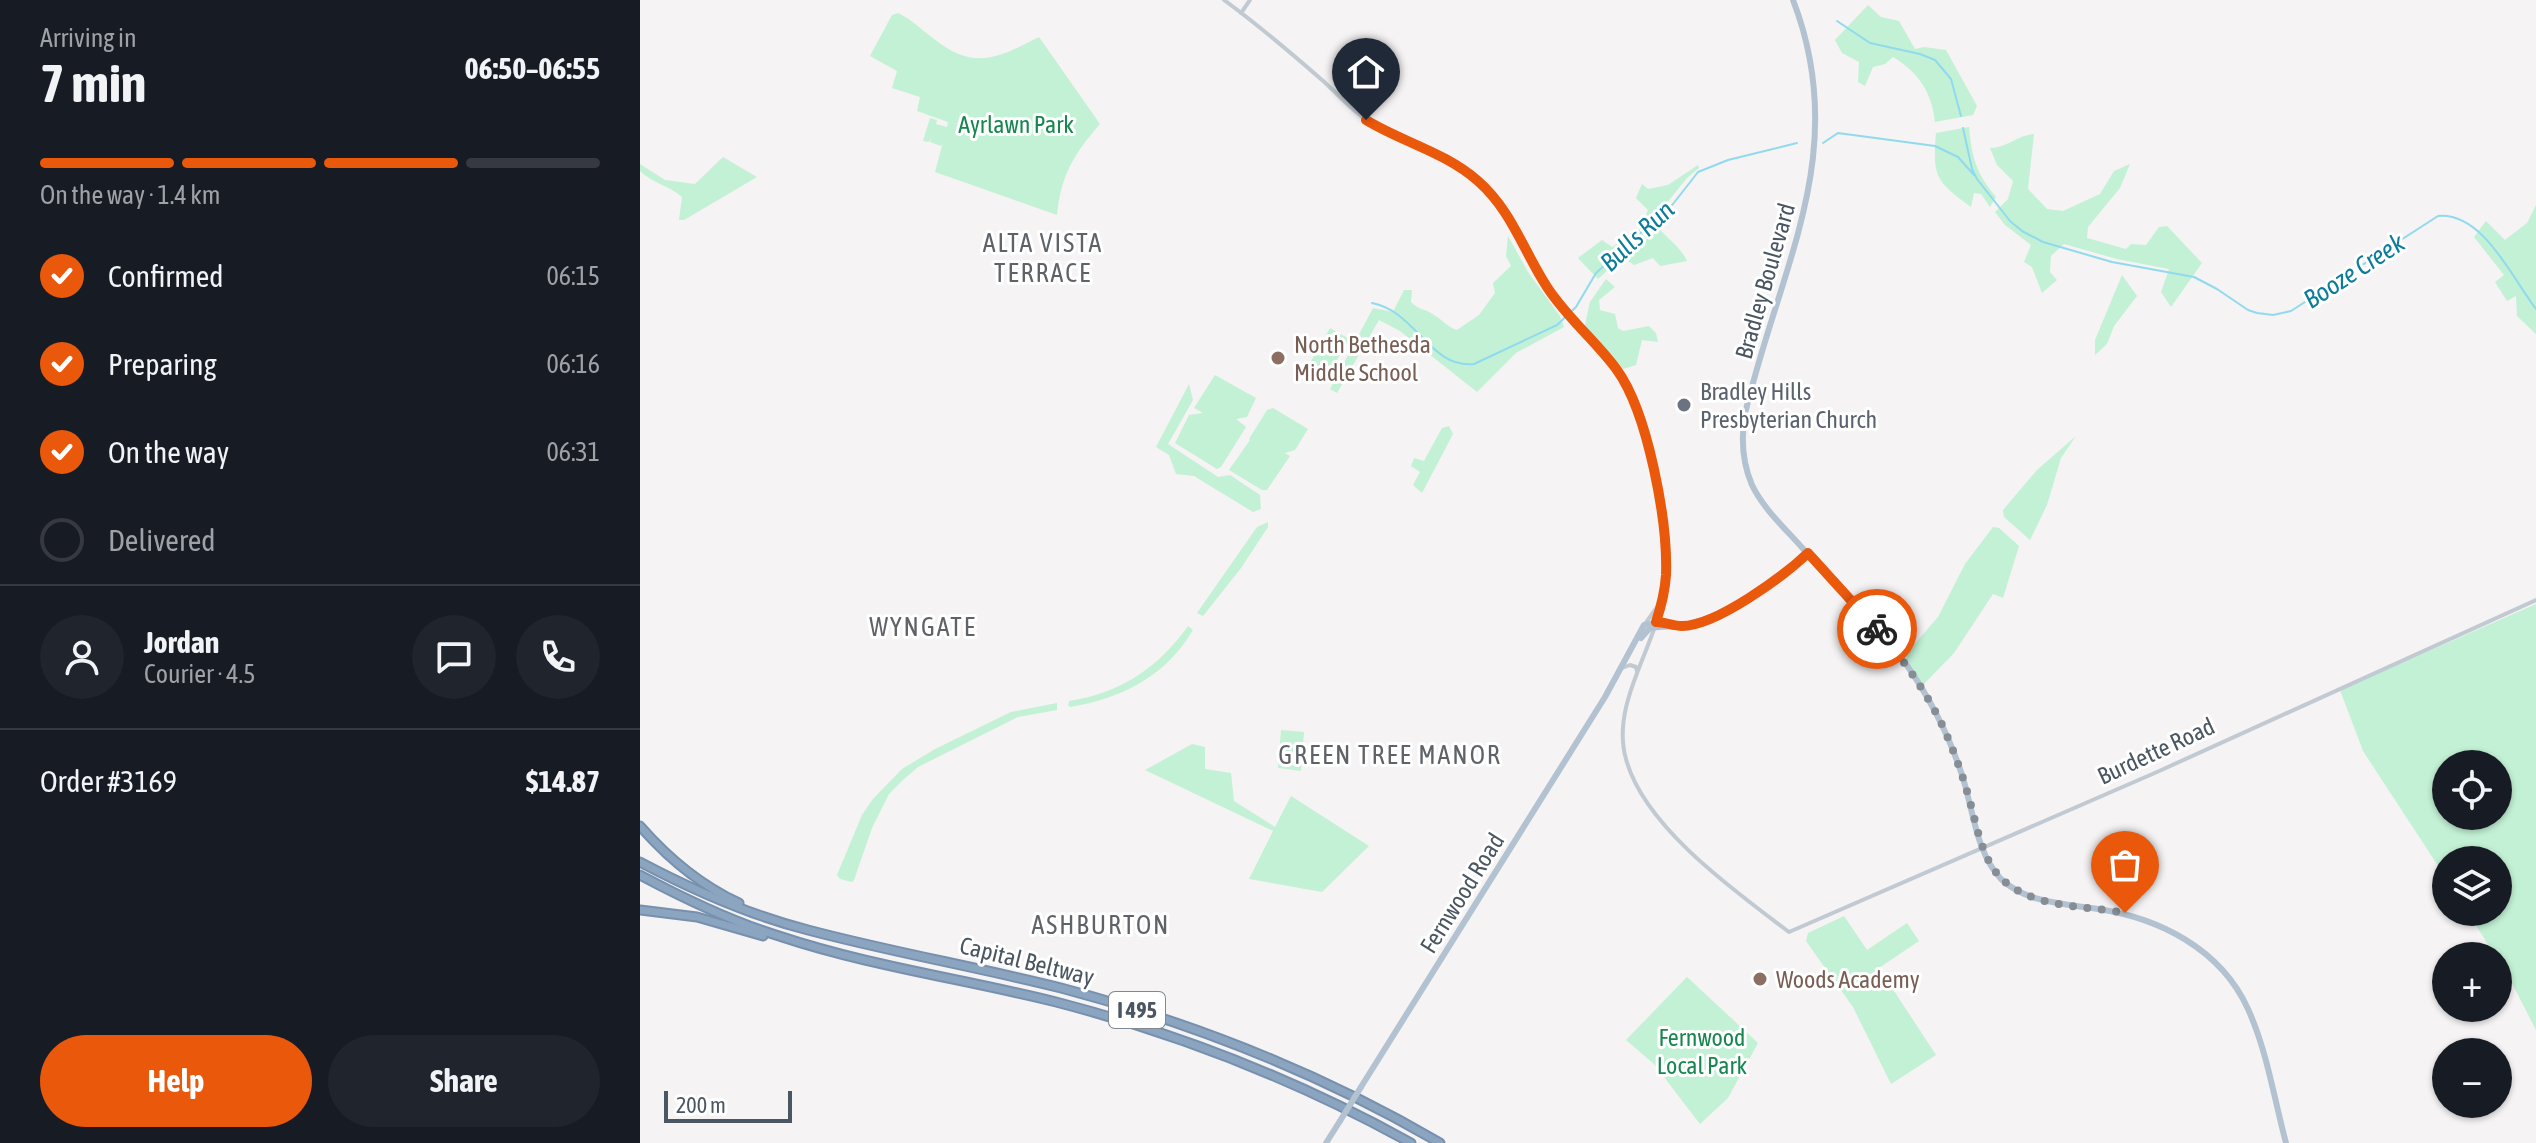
<!DOCTYPE html>
<meta charset="utf-8">
<style>
body{margin:0;font-family:"Asap Condensed",sans-serif;background:#20242c;color:#f1f3f6;height:100vh;display:flex;flex-direction:column;font-size:30px;white-space:nowrap}
*{box-sizing:border-box;margin:0}
p{font-size:26px;color:#9ea1a6}
.icon{flex:none;width:44px;height:44px;fill:none;stroke:currentColor;stroke-width:2;stroke-linecap:round;stroke-linejoin:round}
.map{position:relative;flex:1;overflow:hidden}
.sheet{display:flex;flex-direction:column;background:#171b24;width:640px}
.sheet>*{flex:none}
.controls{position:absolute;left:1792px;top:750px;display:grid;gap:16px}
.controls a{display:grid;place-items:center;width:80px;height:80px;border-radius:50%;background:#171b24;box-shadow:0 2px 6px #0004;font-size:40px}
.scale{position:absolute;left:24px;bottom:20px;width:128px;box-sizing:border-box;padding-left:8px;border:4px solid #4a5661;border-top:0;font-size:22px;line-height:28px;white-space:nowrap;color:#4a5661;-webkit-text-stroke:6px #fff;paint-order:stroke}
.pin{position:absolute;display:grid;place-items:center;width:68px;height:68px;color:#fff;margin:-82px -34px;border-radius:50% 50% 50% 0;rotate:-45deg;box-shadow:0 0 8px #0007}
.pin .icon{rotate:45deg}
.courier{position:absolute;display:grid;place-items:center;width:80px;height:80px;margin:-40px;border:6px solid #ea580c;border-radius:50%;background:#fff;color:#222;box-shadow:0 2px 10px #0007}
.headline em{font-style:normal;font-weight:700}
.headline div{display:flex;flex-direction:column-reverse}
.headline{display:flex;align-items:center;justify-content:space-between;height:136px;padding:0 40px}
h1{font-size:52px;font-weight:700;line-height:60px}
.bar{display:grid;grid-template-columns:repeat(4,1fr);gap:12px 8px;align-content:center;height:96px;padding:0 40px}
.bar i{height:10px;border-radius:6px;background:#363941}
.bar .selected{background:#ea580c}
.bar p{grid-column:span 4}
.line{display:flex;align-items:center;gap:20px;padding:0 40px;border-top:2px solid #363941}
.line div{flex:1}
.round{display:grid;place-items:center;flex:none;width:84px;height:84px;border-radius:42px;background:#20242c}
ol{padding:0 40px;list-style:none}
li{display:flex;align-items:center;gap:24px;height:88px}
li p{margin-inline-start:auto}
li .icon{padding:8px;border-radius:50%;background:#ea580c;color:#fff;stroke-width:4}
li:last-child{color:#9ea1a6}
li i{width:44px;height:44px;border:4px solid #363941;border-radius:50%}
.primary-button{display:flex;gap:16px;margin-top:auto;padding:16px 40px}
.primary-button a{flex:1;height:92px;border-radius:48px;background:#ea580c;color:#fff;font-size:32px;font-weight:700;line-height:92px;text-align:center}
.primary-button a+a{background:#20242c;color:#f1f3f6}
main{display:flex;flex:1;min-height:0}
.map>svg:first-child{display:block}
</style>
<main>
<section class="sheet">
<div class="headline"><div><h1>7 min</h1><p>Arriving in</p></div><em>06:50–06:55</em></div>
<div class="bar"><i class="selected"></i><i class="selected"></i><i class="selected"></i><i></i><p>On the way · 1.4 km</p></div>
<ol>
<li><svg class="icon" aria-label="check" viewBox="0 0 24 24"><path d="M5 12l5 5 9-10"/></svg>Confirmed<p>06:15</p></li>
<li><svg class="icon" aria-label="check" viewBox="0 0 24 24"><path d="M5 12l5 5 9-10"/></svg>Preparing<p>06:16</p></li>
<li><svg class="icon" aria-label="check" viewBox="0 0 24 24"><path d="M5 12l5 5 9-10"/></svg>On the way<p>06:31</p></li>
<li><i></i>Delivered</li>
</ol>
<div class="line" style="height:144px"><a class="round"><svg class="icon" aria-label="person" viewBox="0 0 24 24"><circle cx="12" cy="8" r="4"/><path d="M4 21q1-7 8-7t8 7"/></svg></a><div><b>Jordan</b><p>Courier · 4.5</p></div><a class="round"><svg class="icon" aria-label="chat" viewBox="0 0 24 24"><path d="M4 5h16v11H9l-5 4z"/></svg></a><a class="round"><svg class="icon" aria-label="phone" viewBox="0 0 24 24"><path d="M5 4h4l2 5-3 2q2 4 5 5l2-3 5 2v4C11 20 4 13 5 4z"/></svg></a></div>
<div class="line" style="height:104px"><div>Order #3169</div><b>$14.87</b></div>
<div class="primary-button"><a>Help</a><a>Share</a></div>
</section>
<div class="map">
<svg width="1896" height="1143" viewBox="0 0 1896 1143">
<rect width="100%" height="100%" fill="#f5f3f3"/>
<g fill="#c3f1d5" fill-rule="evenodd">
<path d="M1228,5L1241,17L1259,21L1275,49L1284,47L1306,50L1337,106L1333,115L1295,122C1292,92 1278,72 1253,57L1245,64L1233,67L1225,86L1218,82L1219,62L1202,53L1195,40Z"/>
<path d="M258,13C271,19 282,30 294,39C334,71 358,58 399,37L460,124C434,154 421,175 417,215L295,172L303,142L301,146L290,142L292,136L289,142L283,141L290,118L297,120L296,124L307,127L308,122L277,111L280,97L252,88L257,71L230,56L252,15Z"/>
<path d="M1329,127C1332,158 1336,173 1356,197L1350,207L1341,194L1334,193L1331,207C1297,182 1292,178 1296,133Z"/>
<path d="M1394,134L1388,189L1407,209L1423,211L1460,194L1474,171L1490,164L1480,188L1448,227L1447,238L1486,249L1491,244L1506,245L1519,227L1527,226L1562,263L1531,307L1521,292L1529,269L1477,259L1424,244L1411,256L1410,272L1417,280L1402,293L1392,267L1384,262L1391,245L1365,225L1355,212L1368,199L1373,181L1357,165L1350,148C1367,148 1378,135 1394,134Z"/>
<path d="M83,157L117,177L44,220H39L42,197C29,185 13,184 0,171V164L25,180L55,184Z"/>
<path d="M1058,165L1059,168L1047,178L1013,220C1022,236 1039,244 1047,261L1020,266L1013,258L994,265L982,257L958,279L938,258L962,240L972,247L1001,227L1008,210L996,198L1002,184L1008,189L1028,185Z"/>
<polygon points="1896,205 1896,334 1877,316 1876,296 1867,301 1855,282 1864,275 1834,237 1846,221 1865,240 1887,223"/>
<path d="M868,236L888,272L920,316L924,327L876,353L837,392L760,331L739,320L697,393L690,389L733,308L753,312L764,290H772L771,302C778,310 786,309 794,315C803,320 807,327 817,330L839,315L855,293L853,283L871,266L866,256Z"/>
<polygon points="1482,275 1497,296 1474,326 1467,344 1455,355 1455,340"/>
<polygon points="966,279 975,287 959,300 960,310 975,314 978,328 983,331 1009,326 1016,333 1018,342 1002,340 996,365 983,369 945,325 950,302"/>
<polygon points="690,328 709,339 686,379 667,368"/>
<polygon points="575,375 616,398 607,417 596,419 606,427 581,467 577,469 535,443 549,415 563,413 554,408"/>
<polygon points="549,384 553,400 528,444 578,477 590,475 620,495 621,509 613,512 554,476 536,474 529,455 516,447"/>
<polygon points="633,408 668,429 655,450 645,453 650,456 627,490 622,490 589,470 610,440 609,439 627,410"/>
<polygon points="809,426 813,434 782,493 773,485 780,472 771,466 774,458 784,461 802,428"/>
<polygon points="1436,436 1421,458 1407,505 1390,540 1364,517 1363,510 1397,470"/>
<polygon points="628,522 628,527 601,568 563,616 557,613 617,527"/>
<polygon points="1353,527 1359,528 1379,546 1363,598 1353,594 1314,653 1283,685 1267,660 1266,654 1298,617 1325,564"/>
<path d="M1896,604V1030L1858,956H1855L1828,912H1858V860H1806V878L1723,751L1700,690ZM1806,764H1858V816H1806Z"/>
<path d="M548,626L553,630C526,676 481,699 430,707L428,705L429,701C481,693 518,668 548,626Z"/>
<polygon points="417,703 417,710 378,717 278,767 263,780 249,794 232,828 214,880 212,882 200,879 197,875 222,815 232,800 262,769 295,749 371,712"/>
<polygon points="641,730 664,732 661,771 638,768"/>
<polygon points="552,744 565,747 565,769 591,773 594,801 635,827 651,796 729,846 682,892 609,879 633,831 505,770"/>
<polygon points="1204,916 1227,950 1267,923 1279,941 1239,968 1296,1055 1251,1084 1213,1007 1166,941 1168,933"/>
<polygon points="1047,977 1118,1043 1088,1098 1060,1124 1014,1064 986,1040"/>
</g>
<g fill="none" stroke-linecap="round" stroke-linejoin="round">
<g stroke="#90daee" stroke-width="2">
<polyline points="1197,21 1230,43 1280,54 1295,60 1311,79 1321,116"/>
<path d="M1323,128L1332,169L1337,179L1370,221L1382,231L1403,242L1472,262L1554,277L1577,289L1608,310L1617,313L1633,315L1651,311L1798,216C1843,212 1872,278 1896,309"/>
<polyline points="1183,143 1198,133 1295,146 1318,157 1334,175"/>
<path d="M732,303C776,311 790,369 834,364L917,325L936,307L956,273L1033,204L1058,172L1088,160L1157,143"/>
</g>
<defs>
<g id="highway">
<path d="M0,826C28,858 60,885 99,903"/>
<path d="M0,862C53,890 109,915 168,930C251,952 337,967 421,988C553,1023 682,1074 800,1143"/>
<path d="M0,875C45,899 90,921 139,936C229,966 324,979 416,1002C540,1034 659,1081 771,1143"/>
<polyline points="0,910 57,917 123,936"/>
</g>
</defs>
<use href="#highway" stroke="#7690ad" stroke-width="11"/>
<g stroke="#c1cad2" stroke-width="4">
<path d="M584,0C618,25 650,52 682,80C697,93 710,109 727,120C769,149 812,153 851,194C881,225 891,268 917,301C945,336 980,364 997,407C1015,453 1032,554 1022,603C1011,653 971,707 986,759C1004,827 1096,892 1149,932L1517,772L1896,600"/>
<polyline points="601,13 610,0"/>
<polyline points="1005,624 1022,600"/>
<polyline points="982,668 990,665 996,667 997,671"/>
</g>
<g stroke="#b3c2d1" stroke-width="6">
<path d="M1153,0C1212,153 1139,268 1105,414C1101,438 1102,462 1112,485C1124,510 1147,530 1165,551C1200,587 1236,623 1266,664C1289,697 1308,733 1321,772C1333,806 1335,852 1361,879C1386,903 1426,904 1458,909C1519,918 1581,949 1608,1009C1627,1051 1634,1098 1646,1143"/>
<path d="M1001,638L1010,628C1023,626 1035,627 1048,624C1092,614 1135,584 1168,553"/>
<polyline points="721,1087 965,697 1004,625 1023,622 1042,626"/>
<polyline points="686,1143 700,1121"/>
</g>
<use href="#highway" stroke="#8ba5c1" stroke-width="7"/>
<polyline stroke="#b3c2d1" stroke-width="6" points="700,1121 721,1087"/>
</g>
<g fill="none" stroke-linecap="round" stroke-linejoin="round">
<path stroke="#868d94" stroke-width="8" stroke-dasharray="0 14.4" d="M1237,629C1264,660 1288,694 1305,731C1314,752 1322,773 1328,795C1338,827 1341,867 1372,887C1403,908 1449,906 1485,913"/>
<path stroke="#ea580c" stroke-width="10" d="M726,120C762,142 805,152 838,181C872,211 883,250 907,287C927,318 956,341 977,370C1008,413 1028,522 1026,575C1025,591 1021,607 1016,622C1025,622 1033,626 1042,626C1076,626 1144,576 1168,553L1237,629"/>
</g>
<g fill="#8d6e63" stroke="#fff" stroke-width="3">
<circle cx="638" cy="358" r="8"/>
<circle cx="1120" cy="979" r="8"/>
</g>
<circle fill="#6b7280" stroke="#fff" stroke-width="3" cx="1044" cy="405" r="8"/>
<g text-anchor="middle" dominant-baseline="central" stroke-width="6" stroke-linejoin="round" paint-order="stroke">
<rect fill="#fff" stroke="#808990" stroke-width="2" x="469" y="992" width="56" height="36" rx="6"/>
<g font-size="22" font-weight="bold" fill="#4a5661">
<text x="497" y="1010">I 495</text>
</g>
<g font-size="24" fill="#17864f" stroke="#fff">
<text x="376" y="124">Ayrlawn Park</text>
<text x="1062" y="1037">Fernwood<tspan x="1062" dy="28">Local Park</tspan></text>
</g>
<g font-size="24" fill="#4a5661" stroke="#fff">
<text transform="translate(1125 281) rotate(-74)">Bradley Boulevard</text>
<text transform="translate(1516 751) rotate(-25)">Burdette Road</text>
<text transform="translate(822 893) rotate(-58)">Fernwood Road</text>
<text transform="translate(387 961) rotate(14)">Capital Beltway</text>
</g>
<g font-size="24" fill="#785e54" stroke="#fff" text-anchor="start">
<text x="654" y="344">North Bethesda<tspan x="654" dy="28">Middle School</tspan></text>
<text x="1136" y="979">Woods Academy</text>
</g>
<g font-size="24" fill="#5b616d" stroke="#fff" text-anchor="start">
<text x="1060" y="391">Bradley Hills<tspan x="1060" dy="28">Presbyterian Church</tspan></text>
</g>
<g font-size="26" font-style="italic" fill="#0c7c9b" stroke="#fff">
<text transform="translate(997 236) rotate(-43)">Bulls Run</text>
<text transform="translate(1714 271) rotate(-33)">Booze Creek</text>
</g>
<g font-size="26" letter-spacing="2" fill="#5f6368" stroke="#fff">
<text x="403" y="243">ALTA VISTA<tspan x="403" dy="30">TERRACE</tspan></text>
<text x="283" y="627">WYNGATE</text>
<text x="750" y="755">GREEN TREE MANOR</text>
<text x="461" y="925">ASHBURTON</text>
</g>
</g>
</svg>
<div class="controls">
<a><svg class="icon" aria-label="locate" viewBox="0 0 24 24"><circle cx="12" cy="12" r="6"/><path d="M12 2v4M12 18v4M2 12h4M18 12h4"/></svg></a>
<a><svg class="icon" aria-label="layers" viewBox="0 0 24 24"><path d="M12 4l9 5-9 5-9-5zM3 14l9 5 9-5"/></svg></a>
<a>+</a>
<a>−</a>
</div>
<div class="scale">200 m</div>
<div class="pin" style="left:1485px;top:913px;background:#ea580c"><svg class="icon" aria-label="bag" viewBox="0 0 24 24"><path d="M5 8h14l-1 12H6zM9 8a3 3 0 0 1 6 0"/></svg></div>
<div class="pin" style="left:726px;top:120px;background:#1f2937"><svg class="icon" aria-label="home" viewBox="0 0 24 24"><path d="M3 11l9-7 9 7M6 9v11h12V9"/></svg></div>
<div class="courier" style="left:1237px;top:629px"><svg class="icon" aria-label="bike" viewBox="0 0 24 24"><circle cx="6" cy="16" r="4"/><circle cx="18" cy="16" r="4"/><path d="M6 16l4-8h5l3 8M10 8l3 8H6M13 5h3"/></svg></div>
</div>
</main>
